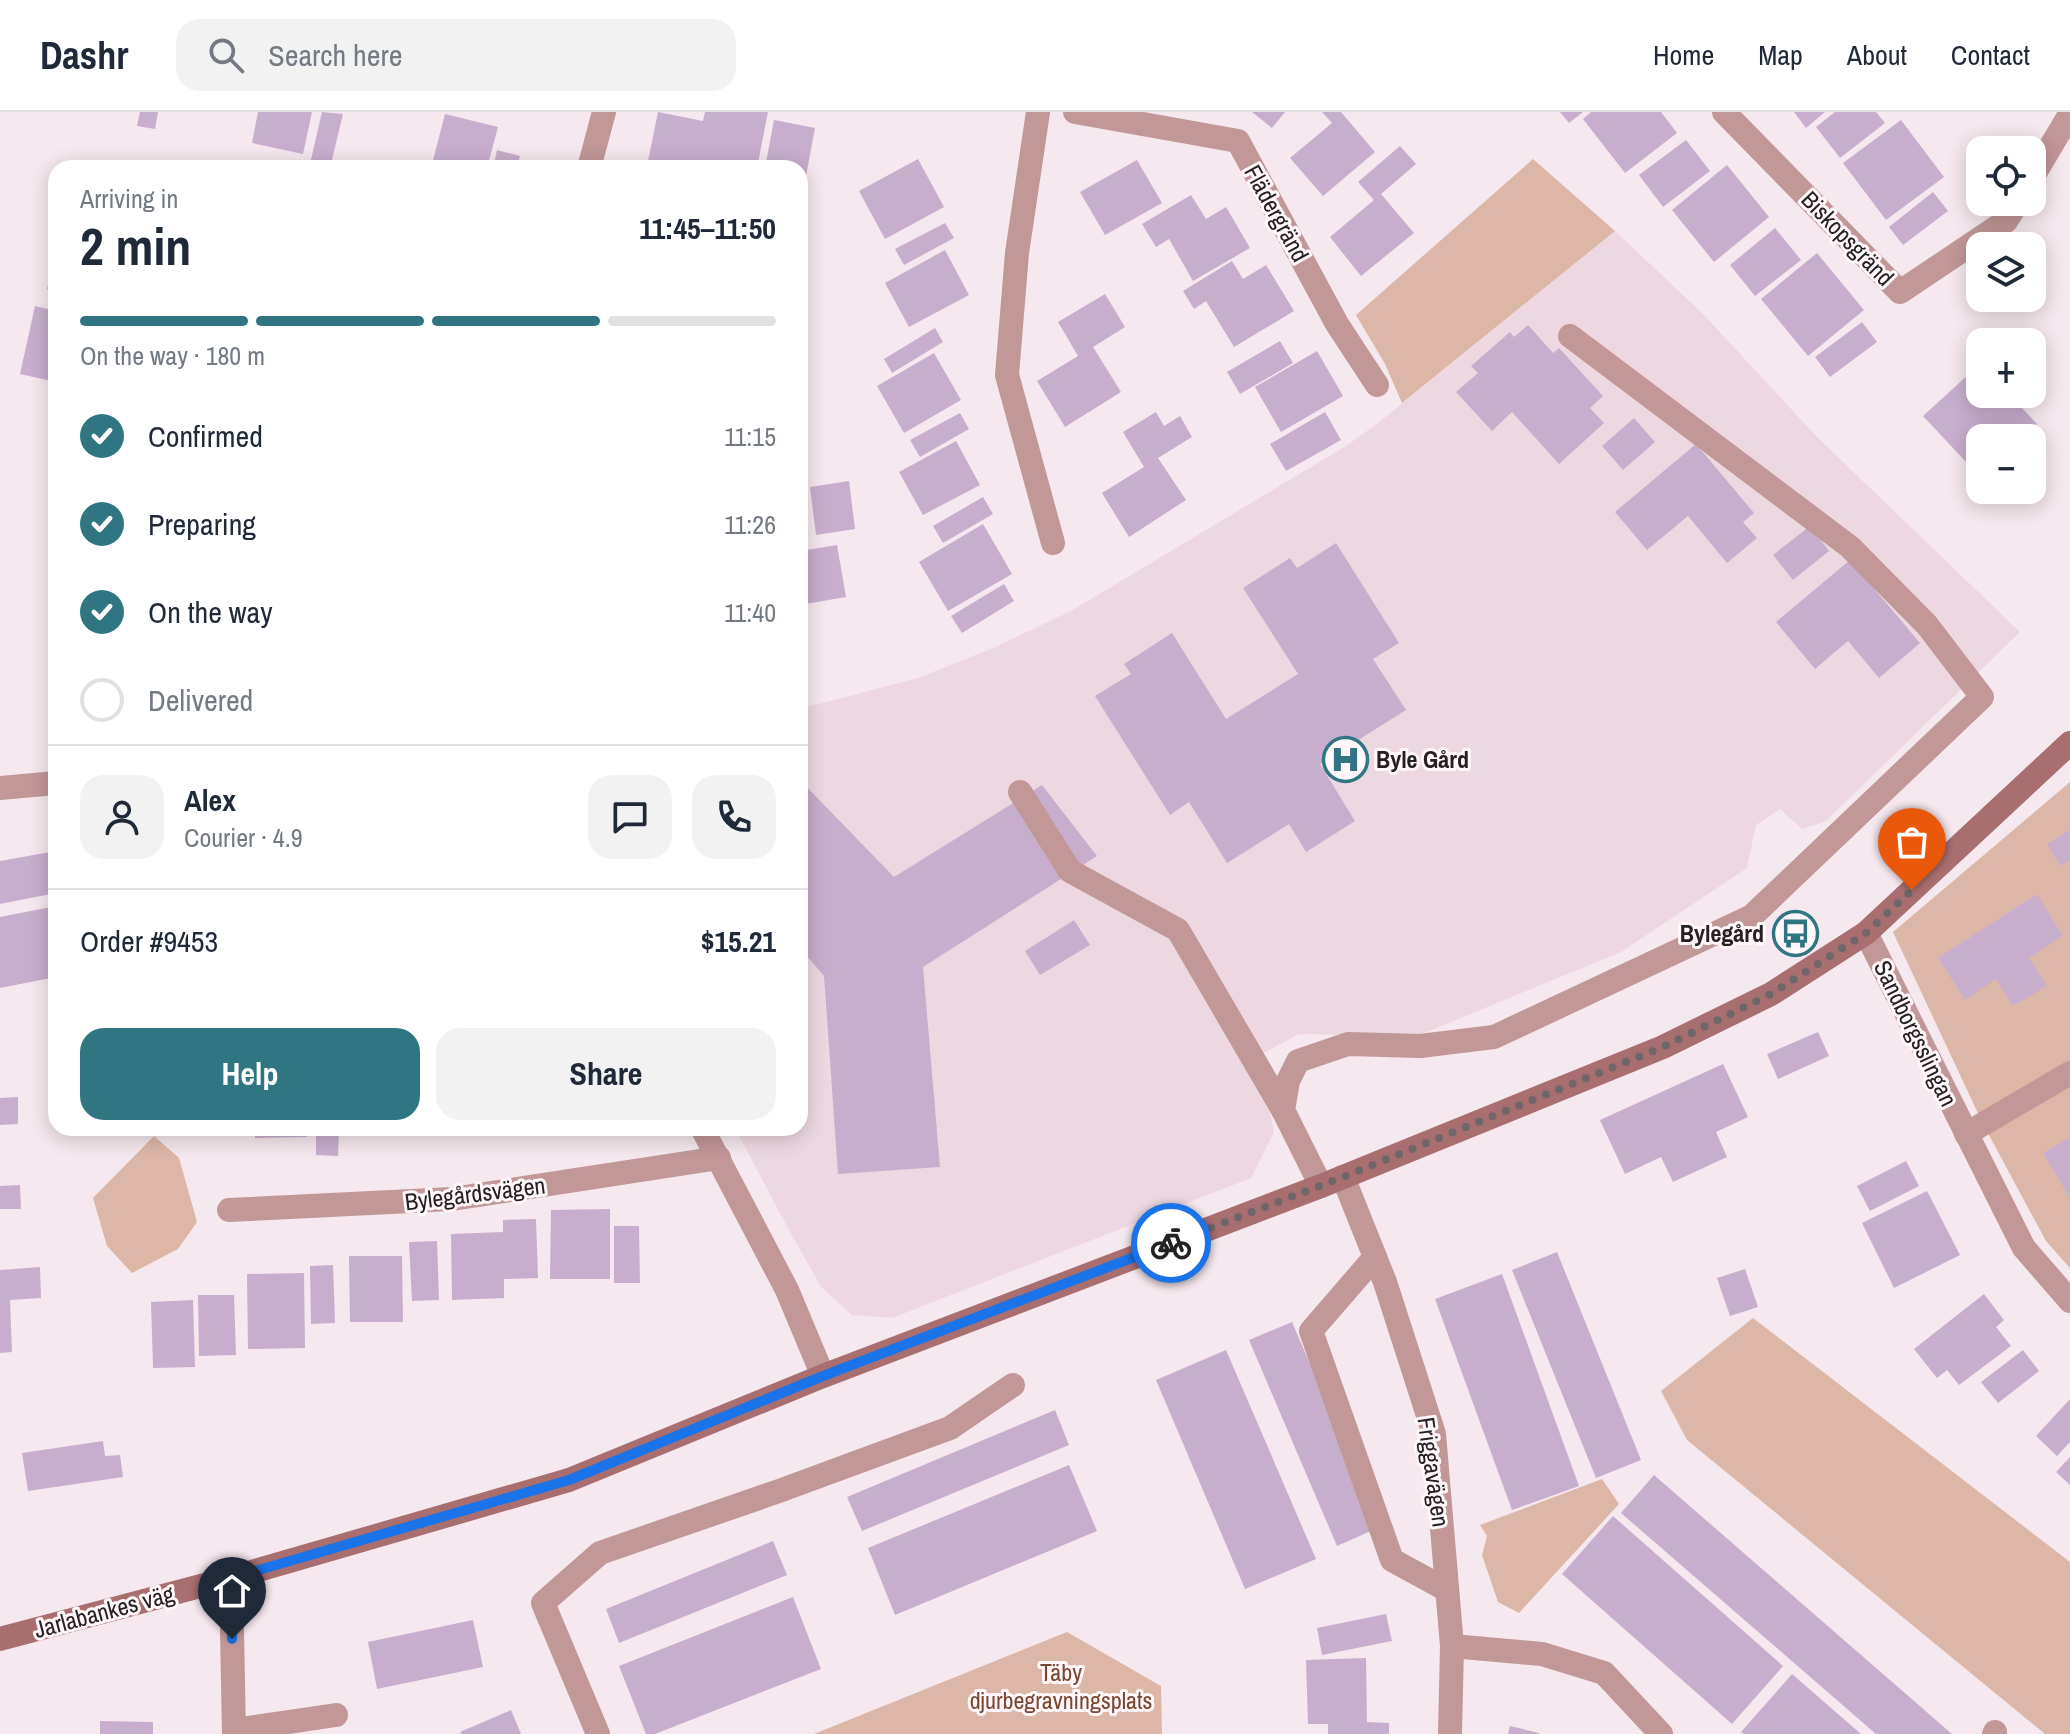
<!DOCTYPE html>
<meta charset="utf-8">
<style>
body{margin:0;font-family:"Archivo Narrow",sans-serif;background:#f2f2f3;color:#1f2937;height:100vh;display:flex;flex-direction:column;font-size:30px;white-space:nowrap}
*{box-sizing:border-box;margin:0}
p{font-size:26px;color:#747a83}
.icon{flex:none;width:44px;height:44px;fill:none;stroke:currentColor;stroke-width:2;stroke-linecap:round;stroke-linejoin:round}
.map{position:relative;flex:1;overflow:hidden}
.side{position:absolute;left:48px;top:48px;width:760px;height:976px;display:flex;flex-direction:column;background:#fff;border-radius:24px;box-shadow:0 4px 20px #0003}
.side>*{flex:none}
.tools{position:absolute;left:1966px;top:24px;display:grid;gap:16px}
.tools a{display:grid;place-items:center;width:80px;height:80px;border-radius:16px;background:#fff;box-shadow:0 4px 20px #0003;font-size:40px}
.pin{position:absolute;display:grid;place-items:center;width:68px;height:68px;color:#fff;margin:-82px -34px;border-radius:50% 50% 50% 0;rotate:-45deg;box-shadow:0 0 8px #0007}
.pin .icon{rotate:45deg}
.courier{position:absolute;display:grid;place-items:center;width:80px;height:80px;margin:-40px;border:6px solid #1a73e8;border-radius:50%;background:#fff;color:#222;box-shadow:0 2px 10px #0007}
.headline em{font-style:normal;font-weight:800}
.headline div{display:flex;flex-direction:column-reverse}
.headline{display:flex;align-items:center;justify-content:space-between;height:136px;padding:0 32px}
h1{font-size:52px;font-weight:800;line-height:60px}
.bar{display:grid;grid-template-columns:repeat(4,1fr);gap:12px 8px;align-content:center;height:96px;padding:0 32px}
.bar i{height:10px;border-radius:6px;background:#e0e1e3}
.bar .on{background:#2f7682}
.bar p{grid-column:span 4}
.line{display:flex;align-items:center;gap:20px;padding:0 32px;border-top:2px solid #e0e1e3}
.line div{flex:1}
.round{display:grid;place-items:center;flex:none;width:84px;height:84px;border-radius:24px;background:#f2f2f3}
ol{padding:0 32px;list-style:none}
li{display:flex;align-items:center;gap:24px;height:88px}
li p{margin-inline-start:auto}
li .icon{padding:8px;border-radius:50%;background:#2f7682;color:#fff;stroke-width:4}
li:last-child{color:#747a83}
li i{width:44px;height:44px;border:4px solid #e0e1e3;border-radius:50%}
.cta{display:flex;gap:16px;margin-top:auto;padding:16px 32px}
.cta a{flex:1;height:92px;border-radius:24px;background:#2f7682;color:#fff;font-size:32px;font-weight:800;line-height:92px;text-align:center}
.cta a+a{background:#f2f2f3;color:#1f2937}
header{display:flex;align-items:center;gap:48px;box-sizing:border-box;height:112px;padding:0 40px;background:#fff;border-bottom:2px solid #e0e1e3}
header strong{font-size:38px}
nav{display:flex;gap:44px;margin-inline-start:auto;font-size:28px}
.search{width:560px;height:72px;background:#f2f2f3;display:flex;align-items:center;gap:20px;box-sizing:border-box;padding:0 28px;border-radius:24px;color:#747a83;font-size:30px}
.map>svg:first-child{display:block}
</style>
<header>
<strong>Dashr</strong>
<div class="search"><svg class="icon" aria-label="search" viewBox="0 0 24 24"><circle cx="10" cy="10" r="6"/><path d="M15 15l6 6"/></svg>Search here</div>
<nav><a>Home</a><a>Map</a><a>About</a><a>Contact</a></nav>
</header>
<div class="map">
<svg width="2070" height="1622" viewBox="0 0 2070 1622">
<rect width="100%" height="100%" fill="#f5e8ee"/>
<polygon fill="#edd8e1" points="1615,119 1703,202 1817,325 2020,520 1826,709 1802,717 1780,697 1756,713 1747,756 1621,840 1417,924 1299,922 1254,946 1266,980 1274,1020 1251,1066 892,1206 852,1203 821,1175 783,1107 735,1016 800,1016 800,597 918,566 993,536 1071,499 1346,334 1378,311"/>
<g fill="#dcb7a7">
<polygon points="1533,47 1615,119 1402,291 1385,252 1356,203"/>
<polygon points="2070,670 2070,1156 2046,1129 1983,1012 1893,820"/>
<polygon points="154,1024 179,1046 197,1110 178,1137 132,1161 107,1134 93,1086"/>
<polygon points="1753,1206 2070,1450 2070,1622 2045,1622 1687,1328 1661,1279"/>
<polygon points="1602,1367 1619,1392 1519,1501 1498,1490 1482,1443 1487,1424 1480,1413"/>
<polygon points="1067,1520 1161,1574 1162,1622 814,1622"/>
</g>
<g fill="#c8aecd">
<polygon points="140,0 158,0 155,17 137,14"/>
<polygon points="258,0 312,0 303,42 252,31"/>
<polygon points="322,0 343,2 330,56 309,56"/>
<polygon points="658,0 703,9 705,0 768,0 757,56 682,56 648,49"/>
<polygon points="1252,0 1285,0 1272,16"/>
<polygon points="1322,0 1341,0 1375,40 1323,84 1290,46 1332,11"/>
<polygon points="1560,0 1583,0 1569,11"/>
<polygon points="1591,0 1661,0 1677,21 1625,61 1583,7"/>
<polygon points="1794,0 1825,0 1806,16"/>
<polygon points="1835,0 1876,0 1885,11 1840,46 1816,15"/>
<polygon points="445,2 498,15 487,56 431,56"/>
<polygon points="774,8 815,16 806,64 800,63 800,56 765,56"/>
<polygon points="1901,8 1944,65 1886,108 1843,51"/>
<polygon points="1686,28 1710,59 1663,95 1639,63"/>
<polygon points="1400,34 1416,52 1381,82 1414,121 1361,164 1330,125 1374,88 1358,70"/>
<polygon points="497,38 520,44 517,56 493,56"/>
<polygon points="918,47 944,95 885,127 859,79"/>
<polygon points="1137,48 1162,91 1105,123 1080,80"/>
<polygon points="1727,53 1769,105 1714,150 1672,98"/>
<polygon points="1933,80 1948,99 1903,133 1889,115"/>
<polygon points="1191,83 1206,107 1226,95 1250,136 1193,169 1169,127 1156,135 1142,112"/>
<polygon points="945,111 954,126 904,153 895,137"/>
<polygon points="1775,116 1801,148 1755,184 1730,153"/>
<polygon points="945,138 969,183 909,215 885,171"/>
<polygon points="55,141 56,141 56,180 47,177"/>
<polygon points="1817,141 1864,198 1808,244 1761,187"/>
<polygon points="1232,149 1243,167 1266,153 1294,199 1234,235 1206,189 1194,197 1183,179"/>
<polygon points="1105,182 1125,215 1093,235 1121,280 1065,315 1037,269 1078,244 1058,210"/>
<polygon points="35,194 56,199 56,270 20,262"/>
<polygon points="1862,210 1877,230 1830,265 1815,245"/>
<polygon points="1528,213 1553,241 1559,236 1603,284 1590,296 1604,311 1559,352 1512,300 1492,319 1456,280 1478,261 1471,254 1510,220 1514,225"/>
<polygon points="935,216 943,230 892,261 884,247"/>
<polygon points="1280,229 1293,251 1240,282 1227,260"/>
<polygon points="1317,239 1343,284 1281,320 1255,275"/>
<polygon points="934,241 961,288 904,321 877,274"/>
<polygon points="1980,252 1980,282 2009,282 2037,312 2021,326 1980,326 1980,365 1923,304"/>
<polygon points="1156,300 1164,314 1180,304 1192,325 1158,346 1186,388 1129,425 1102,381 1144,355 1123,320"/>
<polygon points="1325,300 1341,328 1286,359 1270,332"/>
<polygon points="960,301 969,317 920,345 910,328"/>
<polygon points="1634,306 1655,330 1623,358 1602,334"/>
<polygon points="956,329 980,373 923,403 899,360"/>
<polygon points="1696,332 1754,401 1743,410 1757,426 1727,451 1688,404 1647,438 1615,400"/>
<polygon points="849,369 855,417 816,423 810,375"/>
<polygon points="983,385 993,402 943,431 933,414"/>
<polygon points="983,412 1012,462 948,499 919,450"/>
<polygon points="1810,414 1829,439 1793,468 1773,443"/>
<polygon points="1336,431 1399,531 1373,547 1406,598 1320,652 1355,709 1306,740 1289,712 1227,751 1189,690 1170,703 1095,584 1131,562 1124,552 1172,521 1226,607 1298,562 1243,476 1290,446 1297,456"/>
<polygon points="837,433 846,485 800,493 800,439"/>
<polygon points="1850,448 1920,531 1879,566 1848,529 1815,557 1776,510"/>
<polygon points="1004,472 1014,489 962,521 951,504"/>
<polygon points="800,668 894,765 1042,673 1097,744 923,855 940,1055 838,1062 824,864 800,836"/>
<polygon points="2070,718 2070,748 2060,754 2047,732"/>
<polygon points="56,739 56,781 0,792 0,749"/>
<polygon points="2037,782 2063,824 2029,846 2047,874 2013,894 1996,867 1965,888 1938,846"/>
<polygon points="56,794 56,865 0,876 0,805"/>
<polygon points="1074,808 1090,833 1040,863 1025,839"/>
<polygon points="1818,920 1829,944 1778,967 1767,942"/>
<polygon points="1723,952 1748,1005 1716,1020 1727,1045 1673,1070 1661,1045 1625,1062 1600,1008"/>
<polygon points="18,985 18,1012 0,1013 0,986"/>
<polygon points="255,1016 306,1016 307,1025 255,1026"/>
<polygon points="316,1016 339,1016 338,1044 316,1043"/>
<polygon points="400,1016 425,1016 425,1023 400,1022"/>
<polygon points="2069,1026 2070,1028 2070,1086 2043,1041"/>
<polygon points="1906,1049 1919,1074 1870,1099 1857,1074"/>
<polygon points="20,1073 21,1097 0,1097 0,1074"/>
<polygon points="1927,1079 1960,1143 1894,1176 1862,1111"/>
<polygon points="610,1097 610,1167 550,1167 551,1098"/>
<polygon points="536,1107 538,1166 504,1167 504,1186 452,1188 451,1122 503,1120 503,1108"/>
<polygon points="614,1114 639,1114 640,1171 614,1171"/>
<polygon points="437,1129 439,1188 412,1189 409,1130"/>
<polygon points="1557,1140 1641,1348 1596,1366 1512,1158"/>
<polygon points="349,1144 402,1144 403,1210 350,1210"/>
<polygon points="333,1153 335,1211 311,1212 310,1154"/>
<polygon points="40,1155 41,1186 10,1188 12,1240 0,1241 0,1158"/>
<polygon points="1745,1157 1758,1195 1730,1204 1717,1166"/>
<polygon points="304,1161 305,1236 248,1237 247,1162"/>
<polygon points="1502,1162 1579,1374 1512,1398 1435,1187"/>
<polygon points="1984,1182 2004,1208 1996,1215 2011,1234 1959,1273 1947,1258 1937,1266 1914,1237"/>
<polygon points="198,1183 234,1183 236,1243 199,1244"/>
<polygon points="193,1188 195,1255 153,1256 151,1190"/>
<polygon points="1292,1210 1380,1415 1337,1434 1249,1228"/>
<polygon points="1226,1238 1316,1447 1245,1477 1156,1268"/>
<polygon points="2023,1238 2039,1259 1998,1291 1981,1270"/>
<polygon points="2070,1287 2070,1330 2057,1344 2036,1324"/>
<polygon points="1055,1298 1069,1333 862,1419 847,1385"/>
<polygon points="103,1329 105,1344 120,1343 123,1365 28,1379 22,1341"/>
<polygon points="2070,1345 2070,1373 2056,1360"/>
<polygon points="1069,1353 1097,1419 895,1503 868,1436"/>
<polygon points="1654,1363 1952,1622 1876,1622 1621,1401"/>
<polygon points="1613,1404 1783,1554 1732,1612 1562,1462"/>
<polygon points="773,1429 787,1463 619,1531 606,1497"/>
<polygon points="793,1485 821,1557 655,1622 646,1622 619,1554"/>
<polygon points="1386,1502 1392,1529 1322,1543 1317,1516"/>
<polygon points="473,1508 483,1555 377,1577 368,1530"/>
<polygon points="1366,1546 1367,1610 1389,1611 1389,1622 1328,1622 1328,1612 1308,1612 1306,1548"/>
<polygon points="1792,1562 1861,1622 1744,1622 1741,1620"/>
<polygon points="511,1598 521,1622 461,1622 460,1620"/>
<polygon points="100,1609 153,1610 153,1622 100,1622"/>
<polygon points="1510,1614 1539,1621 1539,1622 1508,1622"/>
</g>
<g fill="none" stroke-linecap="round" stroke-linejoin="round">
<g stroke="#c19798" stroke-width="24">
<polyline points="1020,680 1070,759 1178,818 1283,998"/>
<polyline points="1420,934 1494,925 1752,804 1982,585 1927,513 1850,435 1570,224"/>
<polyline points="1375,1145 1311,1219 1392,1448 1447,1478"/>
<polyline points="234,1618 336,1603"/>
<polyline points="598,1622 543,1491 600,1441 779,1379 950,1316 1013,1273"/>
</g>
<g stroke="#c19798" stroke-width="24">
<polyline points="1038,0 1017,141 1007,263 1053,431"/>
<polyline points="1075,0 1238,29 1337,212 1377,273"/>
<polyline points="1724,0 1900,180 2006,109 2018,90"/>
<polyline points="589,56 604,0"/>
<polyline points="2032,66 2070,2"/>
<polyline points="0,676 56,671"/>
<polyline points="1866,821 2024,1136 2070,1189"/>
<polyline points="702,1016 787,1178 823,1264"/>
<polyline points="1966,1022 2070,961"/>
<polyline points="1343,1065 1385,1170 1434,1322 1452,1534 1450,1622"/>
<polyline points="1321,1074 1283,998 1288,969 1298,949 1348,932 1420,934"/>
<polyline points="229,1098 452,1087 719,1046"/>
<polyline points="231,1466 234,1622"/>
<polyline points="1452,1534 1542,1542 1604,1561 1661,1622"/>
<polyline points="1994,1622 1995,1620"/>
</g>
<polyline stroke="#a96e70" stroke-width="24" points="0,1527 231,1466 569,1368 823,1264 1321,1074 1663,935 1771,882 1866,821 2070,631"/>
</g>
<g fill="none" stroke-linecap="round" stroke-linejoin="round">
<polyline stroke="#6e666a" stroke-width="8" stroke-dasharray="0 14.4" points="1171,1131 1343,1065 1663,935 1771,882 1866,821 1912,778"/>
<polyline stroke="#1a73e8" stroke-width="10" points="232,1527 231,1466 569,1368 823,1264 1171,1131"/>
</g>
<defs>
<symbol id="hospital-ring" viewBox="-11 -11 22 22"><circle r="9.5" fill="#fff7fa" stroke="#2f7682" stroke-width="1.5"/><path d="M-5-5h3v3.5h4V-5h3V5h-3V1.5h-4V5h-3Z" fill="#2f7682"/></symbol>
<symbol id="bus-ring" viewBox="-11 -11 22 22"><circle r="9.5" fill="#fff7fa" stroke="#2f7682" stroke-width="1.5"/><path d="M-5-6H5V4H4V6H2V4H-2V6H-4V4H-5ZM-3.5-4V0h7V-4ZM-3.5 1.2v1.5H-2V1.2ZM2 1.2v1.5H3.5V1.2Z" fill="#2f7682"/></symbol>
</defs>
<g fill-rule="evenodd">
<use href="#hospital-ring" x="1320" y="622" width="51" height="51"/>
<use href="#bus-ring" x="1770" y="796" width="51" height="51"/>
</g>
<g text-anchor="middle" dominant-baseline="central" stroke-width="6" stroke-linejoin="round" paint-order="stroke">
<g font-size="24" fill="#252023" stroke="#fff7fa">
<text transform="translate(1277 101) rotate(61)">Flädergränd</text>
<text transform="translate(1848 126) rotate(46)">Biskopsgränd</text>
<text transform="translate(1916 921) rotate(64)">Sandborgsslingan</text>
<text transform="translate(475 1081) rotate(-7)">Bylegårdsvägen</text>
<text transform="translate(1434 1360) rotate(82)">Friggavägen</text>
<text transform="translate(104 1499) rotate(-15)">Jarlabankes väg</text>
</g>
<g font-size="24" font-weight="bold" fill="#252023" stroke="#fff7fa" text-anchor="start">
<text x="1376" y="647">Byle Gård</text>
<text x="1764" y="821" text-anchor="end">Bylegård</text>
</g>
<g font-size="24" fill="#7a452d" stroke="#fff7fa">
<text x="1061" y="1560">Täby<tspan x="1061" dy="28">djurbegravningsplats</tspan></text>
</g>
</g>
</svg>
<div class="tools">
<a><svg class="icon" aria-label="locate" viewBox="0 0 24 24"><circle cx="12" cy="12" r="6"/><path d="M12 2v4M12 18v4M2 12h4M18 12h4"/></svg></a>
<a><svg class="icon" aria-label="layers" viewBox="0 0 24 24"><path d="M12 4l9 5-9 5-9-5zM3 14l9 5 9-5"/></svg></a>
<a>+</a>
<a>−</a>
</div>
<div class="pin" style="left:1912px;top:778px;background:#ea580c"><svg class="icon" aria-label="bag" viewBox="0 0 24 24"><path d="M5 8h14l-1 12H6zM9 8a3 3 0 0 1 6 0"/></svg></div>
<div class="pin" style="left:232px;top:1527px;background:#1f2937"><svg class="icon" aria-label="home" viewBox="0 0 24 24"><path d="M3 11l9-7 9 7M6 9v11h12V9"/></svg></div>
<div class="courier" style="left:1171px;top:1131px"><svg class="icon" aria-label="bike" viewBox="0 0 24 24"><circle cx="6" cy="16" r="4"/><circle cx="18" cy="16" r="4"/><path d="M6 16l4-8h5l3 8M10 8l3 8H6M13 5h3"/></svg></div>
<section class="side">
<div class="headline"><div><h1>2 min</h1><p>Arriving in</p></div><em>11:45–11:50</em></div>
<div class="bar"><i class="on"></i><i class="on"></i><i class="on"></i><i></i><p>On the way · 180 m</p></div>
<ol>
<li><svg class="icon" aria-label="check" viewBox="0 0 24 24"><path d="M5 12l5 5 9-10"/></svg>Confirmed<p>11:15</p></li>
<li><svg class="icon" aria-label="check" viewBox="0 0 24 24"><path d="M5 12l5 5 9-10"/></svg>Preparing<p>11:26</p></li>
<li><svg class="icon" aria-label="check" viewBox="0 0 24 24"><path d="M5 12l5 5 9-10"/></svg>On the way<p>11:40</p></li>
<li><i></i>Delivered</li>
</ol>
<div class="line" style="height:144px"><a class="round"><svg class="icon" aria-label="person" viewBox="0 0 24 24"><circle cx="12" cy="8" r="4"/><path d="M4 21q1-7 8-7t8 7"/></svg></a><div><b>Alex</b><p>Courier · 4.9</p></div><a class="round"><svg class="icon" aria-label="chat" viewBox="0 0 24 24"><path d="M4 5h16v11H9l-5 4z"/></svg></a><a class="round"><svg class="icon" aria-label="phone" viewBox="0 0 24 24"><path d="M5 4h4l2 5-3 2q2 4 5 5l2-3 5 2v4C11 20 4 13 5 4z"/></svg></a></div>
<div class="line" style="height:104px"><div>Order #9453</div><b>$15.21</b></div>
<div class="cta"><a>Help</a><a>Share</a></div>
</section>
</div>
